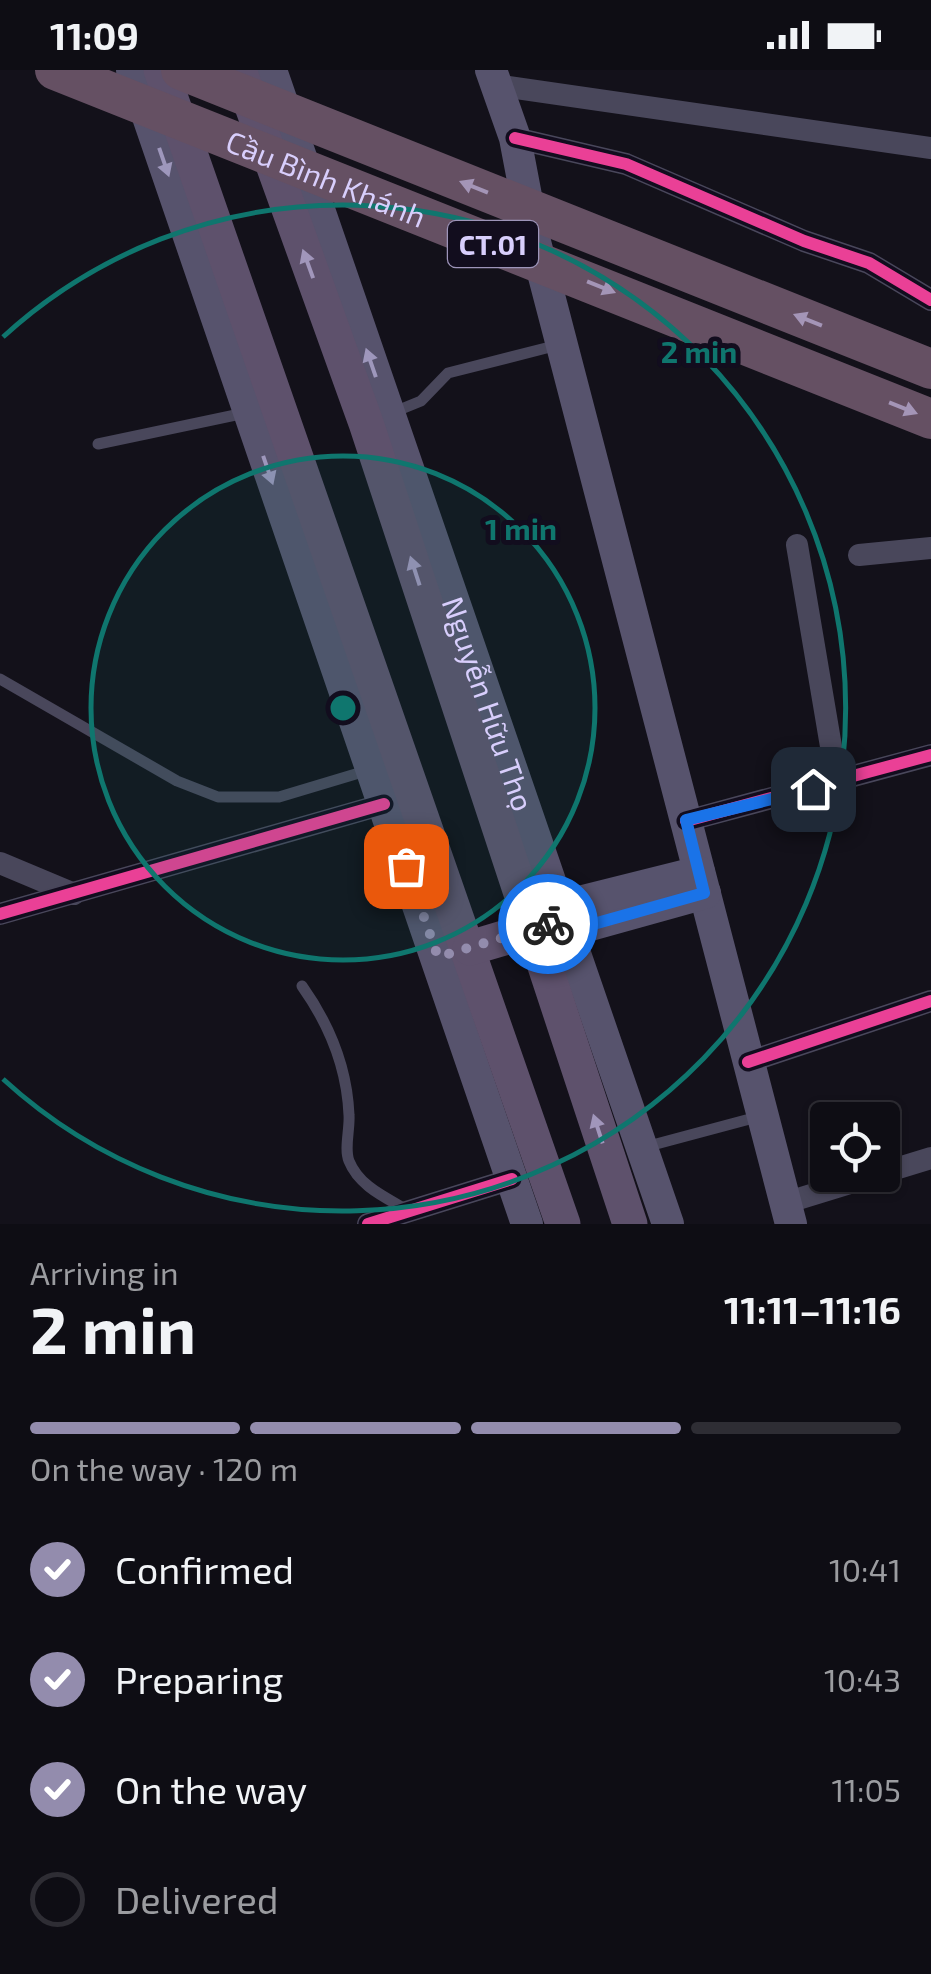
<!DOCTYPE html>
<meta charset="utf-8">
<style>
body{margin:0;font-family:"Exo 2",sans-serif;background:#17161d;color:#f1f3f6;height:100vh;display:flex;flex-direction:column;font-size:38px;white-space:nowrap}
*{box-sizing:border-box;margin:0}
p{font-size:32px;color:#9b9ca0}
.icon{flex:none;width:55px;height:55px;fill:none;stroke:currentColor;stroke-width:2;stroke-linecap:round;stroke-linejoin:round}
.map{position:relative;height:1154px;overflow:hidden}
.panel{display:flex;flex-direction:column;background:#0e0d14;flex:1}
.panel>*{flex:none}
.buttons{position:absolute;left:810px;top:1032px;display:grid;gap:20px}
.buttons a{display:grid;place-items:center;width:90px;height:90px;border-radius:10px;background:#0e0d14;box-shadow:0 2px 8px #0004,0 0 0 2px #2e2d34;font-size:50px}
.pin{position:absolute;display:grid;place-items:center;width:85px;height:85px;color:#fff;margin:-42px;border-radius:20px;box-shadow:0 5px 15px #0006}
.courier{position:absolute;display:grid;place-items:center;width:100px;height:100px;margin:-50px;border:8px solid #1a73e8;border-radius:50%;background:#fff;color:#222;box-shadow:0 2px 12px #0007}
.summary em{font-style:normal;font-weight:700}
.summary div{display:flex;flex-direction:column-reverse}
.summary{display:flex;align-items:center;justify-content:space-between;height:170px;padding:0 30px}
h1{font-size:65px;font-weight:700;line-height:75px}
.bar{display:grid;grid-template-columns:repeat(4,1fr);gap:15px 10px;align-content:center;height:120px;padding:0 30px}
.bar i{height:12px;border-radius:8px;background:#2e2d34}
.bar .active{background:#938cad}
.bar p{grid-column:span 4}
ol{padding:0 30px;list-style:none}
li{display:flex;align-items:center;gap:30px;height:110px}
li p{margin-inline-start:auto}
li .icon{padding:10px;border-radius:50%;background:#938cad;color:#fff;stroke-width:4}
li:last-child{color:#9b9ca0}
li i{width:55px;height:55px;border:5px solid #2e2d34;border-radius:50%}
.status{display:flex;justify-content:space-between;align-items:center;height:70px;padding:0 50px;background:#0e0d14;direction:ltr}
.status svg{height:28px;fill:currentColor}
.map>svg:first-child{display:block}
</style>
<div class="status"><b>11:09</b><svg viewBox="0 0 49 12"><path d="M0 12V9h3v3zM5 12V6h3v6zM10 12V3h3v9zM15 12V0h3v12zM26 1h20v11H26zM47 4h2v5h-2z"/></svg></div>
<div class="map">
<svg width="931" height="1154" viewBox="0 0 931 1154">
<rect width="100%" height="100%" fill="#13111a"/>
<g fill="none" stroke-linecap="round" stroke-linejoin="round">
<g stroke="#49475b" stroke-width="11">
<polyline points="394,342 421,331 448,303 558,275"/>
<polyline points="98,374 245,343"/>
<polyline points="0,609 177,711 218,727 279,727 369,700"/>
<path d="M302,916C329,954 347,998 349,1045C350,1059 344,1079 349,1091C359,1116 385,1127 407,1140"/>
<polyline points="645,1077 761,1046"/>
</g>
<g stroke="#49475b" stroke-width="22">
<polyline points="495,15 931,78"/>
<polyline points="515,68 626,94 804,171 869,193 931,230"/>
<polyline points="797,475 837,712"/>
<polyline points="859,485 931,478"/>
<polyline points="686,751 931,685"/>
<polyline points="0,793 74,824"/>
<polyline points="0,844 384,734"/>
<polyline points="748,992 931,931"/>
<polyline points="882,1103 931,1088"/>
<polyline points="785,1133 876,1105"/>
<polyline points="368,1154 512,1109"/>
</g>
<g stroke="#57536d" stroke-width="32">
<polyline points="132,0 527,1154"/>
<path id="s1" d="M271,0L668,1154"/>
<polyline points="491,0 515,68 534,168 791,1154"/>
<polyline points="562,849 590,855 705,823"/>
<polyline points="545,855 562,849 583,831 699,802"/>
</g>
<g stroke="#5e516c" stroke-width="35">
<polyline points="161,0 563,1154"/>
<polyline points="239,0 366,353 630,1154"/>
<polyline points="470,878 534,859"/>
</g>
<g stroke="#655063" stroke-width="40">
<path id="s2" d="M55,0L931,349"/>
<polyline points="181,0 931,299"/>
</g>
<defs>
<g id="cycleway">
<polyline points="515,68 626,94 804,171 869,193 931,230"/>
<polyline points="686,751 931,685"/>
<polyline points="0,844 384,734"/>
<polyline points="748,992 931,931"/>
<polyline points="368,1154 512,1109"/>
</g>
</defs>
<use href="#cycleway" stroke="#120d1e" stroke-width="19"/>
<use href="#cycleway" stroke="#ea4096" stroke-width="12"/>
</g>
<defs><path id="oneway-solid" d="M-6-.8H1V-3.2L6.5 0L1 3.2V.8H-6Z" transform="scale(2.5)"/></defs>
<g fill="#9e97bc">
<use href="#oneway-solid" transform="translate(164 92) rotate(71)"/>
<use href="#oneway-solid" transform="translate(371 293) rotate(-109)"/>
<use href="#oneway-solid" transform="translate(268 400) rotate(71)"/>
</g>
<g fill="#a495b7">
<use href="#oneway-solid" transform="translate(474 117) rotate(-158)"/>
<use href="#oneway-solid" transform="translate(601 217) rotate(22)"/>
<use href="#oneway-solid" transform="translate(808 250) rotate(-158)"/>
<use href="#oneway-solid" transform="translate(903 338) rotate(22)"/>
</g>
<g fill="#a196bb">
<use href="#oneway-solid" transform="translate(308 194) rotate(-110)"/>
<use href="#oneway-solid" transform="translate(415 501) rotate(-108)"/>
<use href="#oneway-solid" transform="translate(598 1059) rotate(-108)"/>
</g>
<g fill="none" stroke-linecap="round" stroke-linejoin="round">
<polyline stroke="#938cad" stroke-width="10" stroke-dasharray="0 18" points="406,796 438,887 548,854"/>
<polyline stroke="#1a73e8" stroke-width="12" points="548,854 562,849 590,855 704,823 686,750 813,719"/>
</g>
<circle cx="343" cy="638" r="252" fill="#0f766e" fill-opacity=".12"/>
<g fill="none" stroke="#0f766e" stroke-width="5">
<circle cx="343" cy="638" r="252"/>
<path d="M3 267A503 503 0 1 1 3 1009"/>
</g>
<g text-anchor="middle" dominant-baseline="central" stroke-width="10" stroke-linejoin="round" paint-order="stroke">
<rect fill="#120d1e" stroke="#9d94b9" stroke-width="2.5" x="448" y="151" width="90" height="46" rx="8"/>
<g font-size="28" font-weight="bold" fill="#d8cefc">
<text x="493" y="174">CT.01</text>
</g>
<g font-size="30" fill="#d8cefc" stroke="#120d1e">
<text stroke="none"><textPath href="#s2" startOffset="292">Cầu Bình Khánh</textPath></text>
<text stroke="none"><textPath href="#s1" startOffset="670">Nguyễn Hữu Thọ</textPath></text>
</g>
</g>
<circle cx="343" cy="638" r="15" fill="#0f766e" stroke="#120d1e" stroke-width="5"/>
<g font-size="30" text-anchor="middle" font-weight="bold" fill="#0f766e" stroke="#120d1e" stroke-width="10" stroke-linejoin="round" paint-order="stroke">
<text x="699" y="293">2 min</text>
<text x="521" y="470">1 min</text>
</g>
</svg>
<div class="buttons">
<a><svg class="icon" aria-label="locate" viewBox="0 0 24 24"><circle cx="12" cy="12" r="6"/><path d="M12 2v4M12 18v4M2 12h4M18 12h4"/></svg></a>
</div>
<div class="pin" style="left:406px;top:796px;background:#ea580c"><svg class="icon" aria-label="bag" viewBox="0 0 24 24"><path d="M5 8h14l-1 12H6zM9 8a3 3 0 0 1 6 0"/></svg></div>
<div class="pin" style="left:813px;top:719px;background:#1f2937"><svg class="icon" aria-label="home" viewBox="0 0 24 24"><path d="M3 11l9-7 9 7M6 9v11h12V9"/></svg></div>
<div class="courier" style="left:548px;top:854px"><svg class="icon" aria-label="bike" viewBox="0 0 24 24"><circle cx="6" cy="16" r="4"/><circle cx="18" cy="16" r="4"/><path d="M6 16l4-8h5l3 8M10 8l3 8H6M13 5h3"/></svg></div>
</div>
<section class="panel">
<div class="summary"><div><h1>2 min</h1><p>Arriving in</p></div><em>11:11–11:16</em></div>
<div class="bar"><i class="active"></i><i class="active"></i><i class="active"></i><i></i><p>On the way · 120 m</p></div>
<ol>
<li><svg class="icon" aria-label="check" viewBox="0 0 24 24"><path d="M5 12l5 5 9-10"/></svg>Confirmed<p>10:41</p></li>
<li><svg class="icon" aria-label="check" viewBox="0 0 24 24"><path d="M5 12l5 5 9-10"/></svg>Preparing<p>10:43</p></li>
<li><svg class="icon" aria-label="check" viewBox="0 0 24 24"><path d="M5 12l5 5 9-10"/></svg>On the way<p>11:05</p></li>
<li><i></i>Delivered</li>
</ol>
</section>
